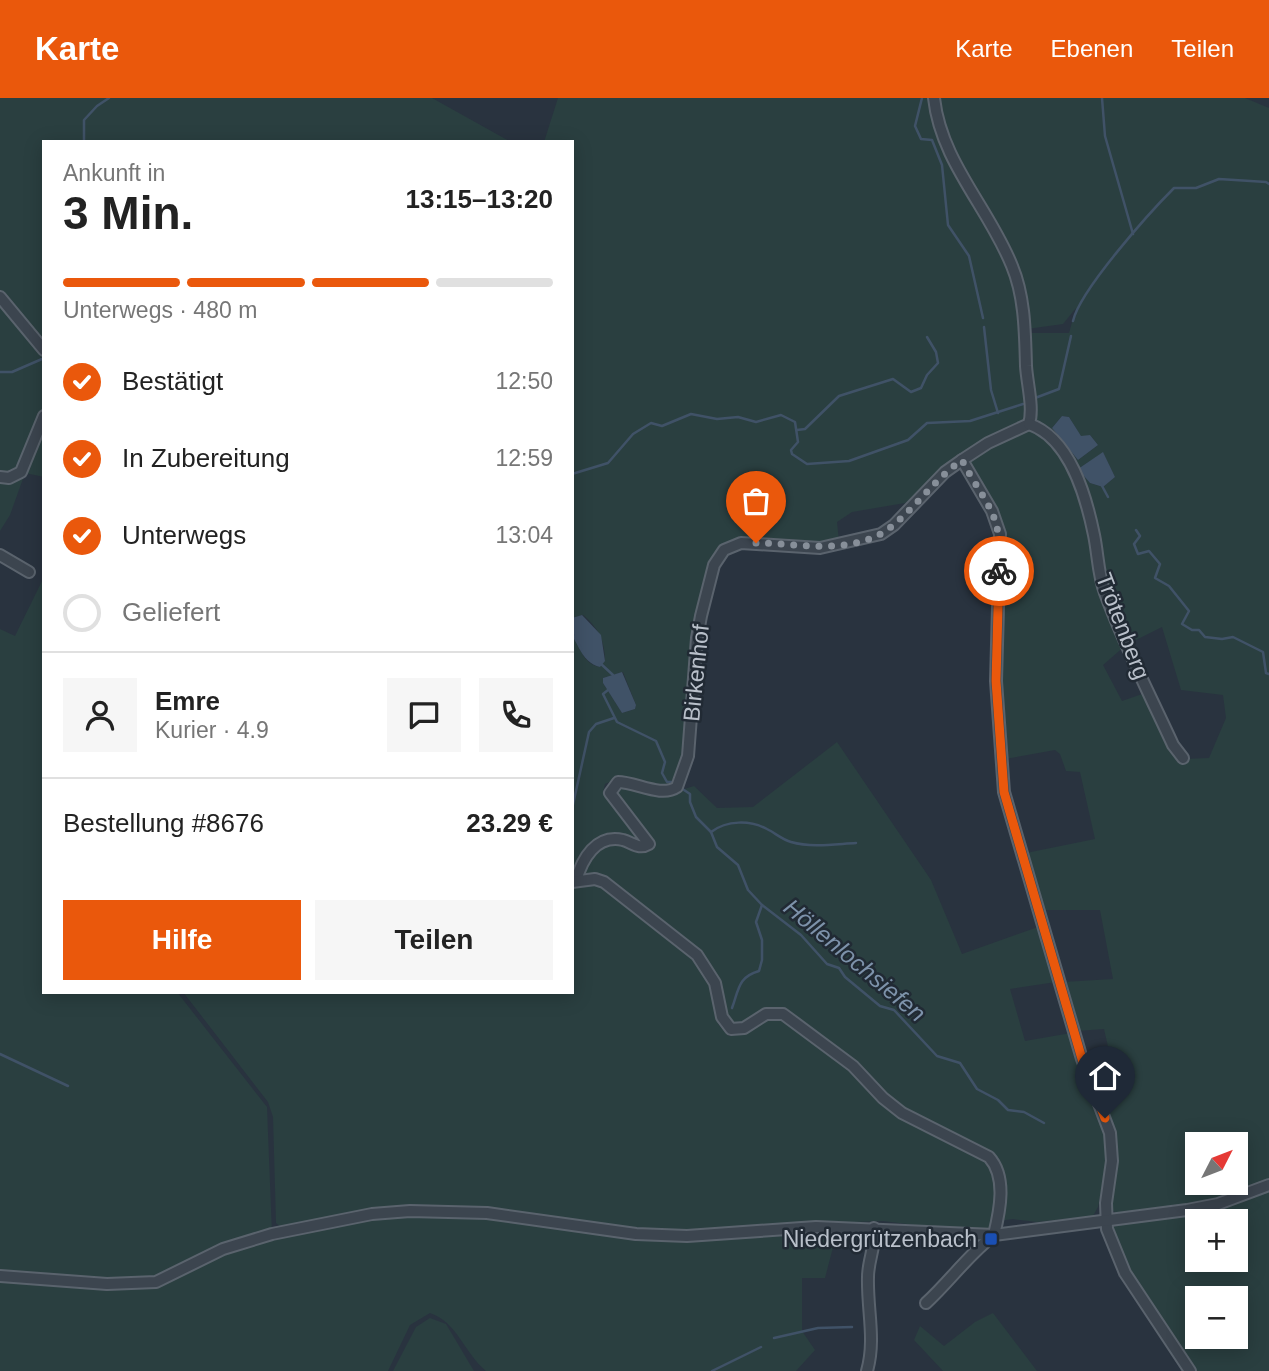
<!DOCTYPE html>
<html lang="de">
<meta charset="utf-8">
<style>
body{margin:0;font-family:Arial,sans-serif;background:#f6f6f6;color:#222;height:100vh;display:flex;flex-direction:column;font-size:26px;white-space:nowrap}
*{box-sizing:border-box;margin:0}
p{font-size:23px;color:#767676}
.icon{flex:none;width:38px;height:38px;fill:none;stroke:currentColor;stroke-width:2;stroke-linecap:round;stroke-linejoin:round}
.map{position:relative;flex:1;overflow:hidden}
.details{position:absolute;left:42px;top:42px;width:532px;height:854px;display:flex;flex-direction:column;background:#fff;border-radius:0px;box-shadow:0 4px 18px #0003}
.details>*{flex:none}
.needle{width:46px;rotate:48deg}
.buttons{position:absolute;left:1185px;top:1034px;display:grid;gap:14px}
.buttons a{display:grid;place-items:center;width:63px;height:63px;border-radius:0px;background:#fff;box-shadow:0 4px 18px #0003;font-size:35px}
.pin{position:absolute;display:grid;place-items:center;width:60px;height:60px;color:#fff;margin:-72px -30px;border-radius:50% 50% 50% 0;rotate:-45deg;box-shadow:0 0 7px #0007}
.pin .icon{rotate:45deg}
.courier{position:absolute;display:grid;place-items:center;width:70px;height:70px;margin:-35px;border:5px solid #ea580c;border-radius:50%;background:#fff;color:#222;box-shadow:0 2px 9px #0007}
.headline em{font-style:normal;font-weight:700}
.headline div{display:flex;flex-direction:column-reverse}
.headline{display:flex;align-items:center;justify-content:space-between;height:119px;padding:0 21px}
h1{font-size:46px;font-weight:700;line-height:52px}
.bar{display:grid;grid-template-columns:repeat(4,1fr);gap:10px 7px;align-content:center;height:84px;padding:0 21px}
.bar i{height:9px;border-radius:5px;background:#e0e0e0}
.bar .current{background:#ea580c}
.bar p{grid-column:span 4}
.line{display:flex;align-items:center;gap:18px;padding:0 21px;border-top:2px solid #e0e0e0}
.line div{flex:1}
.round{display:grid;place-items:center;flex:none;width:74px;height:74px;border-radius:0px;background:#f6f6f6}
ol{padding:0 21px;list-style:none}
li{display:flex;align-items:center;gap:21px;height:77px}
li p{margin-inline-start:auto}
li .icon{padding:7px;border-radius:50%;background:#ea580c;color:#fff;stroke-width:4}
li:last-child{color:#767676}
li i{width:38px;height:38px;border:4px solid #e0e0e0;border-radius:50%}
.primary-button{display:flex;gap:14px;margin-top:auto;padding:14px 21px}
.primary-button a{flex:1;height:80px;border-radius:0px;background:#ea580c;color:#fff;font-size:28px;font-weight:700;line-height:80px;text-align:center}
.primary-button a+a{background:#f6f6f6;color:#222}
header{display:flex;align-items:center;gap:42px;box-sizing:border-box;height:98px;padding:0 35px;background:#ea580c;color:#fff}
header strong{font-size:33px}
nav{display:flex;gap:38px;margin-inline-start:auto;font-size:24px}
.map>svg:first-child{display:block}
</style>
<header>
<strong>Karte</strong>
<nav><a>Karte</a><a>Ebenen</a><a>Teilen</a></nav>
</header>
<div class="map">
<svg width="1269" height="1273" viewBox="0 0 1269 1273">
<rect width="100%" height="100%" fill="#29333f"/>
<g fill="#2a3f40" fill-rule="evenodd">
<polygon points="0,0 432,0 511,44 44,44 44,312 41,315 44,324 44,379 25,375 10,417 0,433"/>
<path d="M558,0H1245L1269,10V1083L1215,1102L1117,1115L1111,1112L1117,1050L1113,1026L1095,986L1115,979L1104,931L1078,933L1063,884L1113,881L1100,812H1042L1026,755L1095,741L1080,674L1066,673L1060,656L1055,652L1005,661L1000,568L1004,433L995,411L961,357L905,405L852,414L837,424L839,443C816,445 793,444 770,443C760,442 747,439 738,441C689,449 688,619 685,660L672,690L619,680L605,686L603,694H616L621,689L665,697L694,688L717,710L753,709L837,644L931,782L962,856L1038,829L1056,884L1010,891L1025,943L1071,935L1082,976L1106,1034L1108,1059L1098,1109L1093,1118L1037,1124L1013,1121L998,1123L993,1119L988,1132L931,1129L883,1123L770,1127L683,1135L619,1130L527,1115L449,1109H397L345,1115L281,1129L276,1125L273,1019L268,1004L183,894H572V533C580,548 582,566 600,569L605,562C605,543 598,529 583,517L572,520V44H544ZM993,125L1020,177L1027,231L1063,226L1076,210L1069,235H1028L1033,299L1026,301L1016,188L1009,168L988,130ZM1062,318L1069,319L1081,339L1090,337L1098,347L1078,362L1052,330ZM1103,355L1115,379L1103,389L1090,385L1078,371ZM1106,490L1130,545L1162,529L1181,592L1223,597L1226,620L1209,660L1184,661L1173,647L1148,594L1122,603L1103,567L1126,547L1101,493ZM623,574L636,607L635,611L622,615L603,585V580ZM774,915C803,920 855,971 876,993V998C866,990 858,979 849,970C837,959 788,919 773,920C757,921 749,938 729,938L718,926L730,924L744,930L766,916ZM1197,1046H1236V1085H1197Z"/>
<path d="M42,483L44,894H177L267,1009L272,1136L238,1151C302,1135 365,1118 431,1117C500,1115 568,1134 636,1140C703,1146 771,1138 837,1134L825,1180H802V1233L815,1252L796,1273H486C463,1253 457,1224 430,1215L410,1227L388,1273H0V531L15,538Z"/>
<path d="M1269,1091V1273H1195L1133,1180L1113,1129L1115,1125ZM1197,1124H1236V1162H1197ZM1197,1200H1236V1239H1197Z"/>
<polygon points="993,1215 1037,1273 943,1273 914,1242 920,1228 944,1248 975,1224"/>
<polygon points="430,1220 446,1226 474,1273 393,1273 416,1229"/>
</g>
<g fill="#405267">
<polygon points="1062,318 1069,319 1081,338 1090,337 1098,347 1078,362 1052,330"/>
<polygon points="1103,354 1115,379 1103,389 1090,385 1078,371"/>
<path d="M582,517L601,537L605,563L600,569C581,565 572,538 572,520Z"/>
<polygon points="622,574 636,607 635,611 622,615 603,585 603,580"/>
</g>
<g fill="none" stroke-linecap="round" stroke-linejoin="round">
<g stroke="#405267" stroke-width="2.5">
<polyline points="922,0 915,28 921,41 932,42 942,67 948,127 969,158 983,220"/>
<polyline points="1102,0 1105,38 1133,136"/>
<polyline points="84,44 84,22 97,8 109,0"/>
<path d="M1073,223C1080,192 1150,114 1174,90H1196L1219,81L1266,84L1269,86"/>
<polyline points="984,229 991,292 998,315"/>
<polyline points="0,274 12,274 42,261"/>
<polyline points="1035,300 1059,291 1071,238"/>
<polyline points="797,332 805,331 839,298 893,281 911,294 921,290 927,277 938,265 936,254 927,239"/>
<polyline points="572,376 608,365 633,336 651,325 662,328 691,316 717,321 738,319 756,324 781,317 795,324 798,344 791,352 792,356 807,366 849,363 908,342 927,325 970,323 1023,306"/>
<polyline points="1101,386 1108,399"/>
<polyline points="1136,432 1140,438 1134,446 1138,456 1149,453 1160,466 1155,480 1169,488 1189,513 1182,526 1192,532 1199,532 1205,539 1222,541 1233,539 1263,554 1266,575 1269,576"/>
<polyline points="572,505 572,508"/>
<polyline points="572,535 581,551"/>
<polyline points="600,565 613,577"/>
<polyline points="608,592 603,596 617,624 656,643 665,664 662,675 667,684 674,684"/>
<polyline points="681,690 690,696 690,704 696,719 711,734 717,749 738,767 748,792 762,807 801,837 827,866 839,870 845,879 880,908 894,912 937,958 960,965 977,991 998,1002 1008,1012 1024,1014 1044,1025"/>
<polyline points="572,711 589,634 596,626 614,620"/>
<path d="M711,734C727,722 750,722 767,731C775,735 783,742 791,744C812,750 836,746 856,745"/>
<path d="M732,910C739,891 738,879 759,873L762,862V842L756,824L762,807"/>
<polyline points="0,956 68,988"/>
<polyline points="774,1240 818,1230 852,1229"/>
<polyline points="712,1273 761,1249"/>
</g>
<defs>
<g id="minor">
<path d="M934,0C941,64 989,110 1012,168C1025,199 1025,235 1026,268C1027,285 1034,310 1029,326L988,345L962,362L992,413L1000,436L996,583L1004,694L1082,961L1110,1035L1112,1063L1106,1105L1107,1131L1125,1175L1190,1273"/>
<polyline points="0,199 44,252"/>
<path d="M1029,326C1070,340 1086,398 1094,437C1098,456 1098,477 1105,495C1124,547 1150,597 1173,647L1183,660"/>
<polyline points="0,379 9,380 21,374 44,318"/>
<polyline points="0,457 29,474"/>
<path d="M576,783C582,761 596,736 623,742C633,745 639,752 649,746L610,695L618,684C636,684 661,700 677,689L688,658L697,540L701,518L714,467L724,452L741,445L820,450L881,436L894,427L945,374L962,362"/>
<path d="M572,784L595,781L604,784L697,857L715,885L722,919L731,931L744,930L766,916H783L853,968L883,1000L902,1015L989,1059C1007,1079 1000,1112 994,1137"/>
<polyline points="0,1178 107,1186 156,1184 223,1151 272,1136 372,1116 410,1113 487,1115 636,1136 687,1138 816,1129 994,1137 1187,1112 1218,1106 1269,1087"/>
<path d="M926,1205C950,1183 968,1157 994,1137"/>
<path d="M867,1273C876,1241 867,1212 868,1179C868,1162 876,1148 874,1130"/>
</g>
</defs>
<use href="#minor" stroke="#5a636d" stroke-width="14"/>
<use href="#minor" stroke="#3c454f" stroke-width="10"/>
</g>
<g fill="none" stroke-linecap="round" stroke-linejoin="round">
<path stroke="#878f99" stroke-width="7" stroke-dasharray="0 12.6" d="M756,445C798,445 855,459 892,428C917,408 935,381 962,362C987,410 1003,414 999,473"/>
<polyline stroke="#ea580c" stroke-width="9" points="999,473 996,583 1004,694 1082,961 1105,1020"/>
</g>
<rect fill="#1a4fb4" stroke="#212a34" stroke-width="2.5" x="984" y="1134" width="14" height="14" rx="3.5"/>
<g text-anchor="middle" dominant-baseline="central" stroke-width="5" stroke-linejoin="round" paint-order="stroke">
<g font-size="23" fill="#b9c0ca" stroke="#212a34">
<text transform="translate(1123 528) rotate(69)">Trötenberg</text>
<text transform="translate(696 575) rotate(-84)">Birkenhof</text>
</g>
<g font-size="23" fill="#b9c0ca" stroke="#212a34" text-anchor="end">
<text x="977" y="1141">Niedergrützenbach</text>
</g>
<g font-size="24" font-style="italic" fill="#7d92aa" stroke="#212a34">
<text transform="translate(855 862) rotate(40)">Höllenlochsiefen</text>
</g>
</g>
</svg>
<div class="buttons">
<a><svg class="needle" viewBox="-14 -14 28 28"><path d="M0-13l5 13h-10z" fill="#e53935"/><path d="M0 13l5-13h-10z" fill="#767676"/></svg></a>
<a>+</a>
<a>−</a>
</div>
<div class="pin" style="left:756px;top:445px;background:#ea580c"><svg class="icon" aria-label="bag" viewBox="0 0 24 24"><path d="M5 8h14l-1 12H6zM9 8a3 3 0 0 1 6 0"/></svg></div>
<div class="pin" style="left:1105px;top:1020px;background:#1f2937"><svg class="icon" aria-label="home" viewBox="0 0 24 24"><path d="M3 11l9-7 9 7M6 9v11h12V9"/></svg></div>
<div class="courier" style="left:999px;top:473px"><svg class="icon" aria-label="bike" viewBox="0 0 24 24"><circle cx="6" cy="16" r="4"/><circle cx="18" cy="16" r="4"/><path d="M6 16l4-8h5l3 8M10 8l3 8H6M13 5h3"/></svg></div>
<section class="details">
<div class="headline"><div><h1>3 Min.</h1><p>Ankunft in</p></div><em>13:15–13:20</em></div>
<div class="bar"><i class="current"></i><i class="current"></i><i class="current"></i><i></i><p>Unterwegs · 480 m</p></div>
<ol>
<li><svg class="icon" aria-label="check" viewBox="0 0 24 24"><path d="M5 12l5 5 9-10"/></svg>Bestätigt<p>12:50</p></li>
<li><svg class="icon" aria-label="check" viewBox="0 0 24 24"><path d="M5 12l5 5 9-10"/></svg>In Zubereitung<p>12:59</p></li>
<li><svg class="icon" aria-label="check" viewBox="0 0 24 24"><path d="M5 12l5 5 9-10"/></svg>Unterwegs<p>13:04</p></li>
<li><i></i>Geliefert</li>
</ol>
<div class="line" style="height:126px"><a class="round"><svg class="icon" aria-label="person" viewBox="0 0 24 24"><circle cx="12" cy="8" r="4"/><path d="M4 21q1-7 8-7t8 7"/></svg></a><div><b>Emre</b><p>Kurier · 4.9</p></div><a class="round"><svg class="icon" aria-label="chat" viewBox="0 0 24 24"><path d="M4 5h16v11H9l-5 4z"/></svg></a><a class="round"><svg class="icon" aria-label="phone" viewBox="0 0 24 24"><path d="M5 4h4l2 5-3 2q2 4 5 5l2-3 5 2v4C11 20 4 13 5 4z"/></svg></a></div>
<div class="line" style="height:91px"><div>Bestellung #8676</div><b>23.29 €</b></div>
<div class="primary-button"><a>Hilfe</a><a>Teilen</a></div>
</section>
</div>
